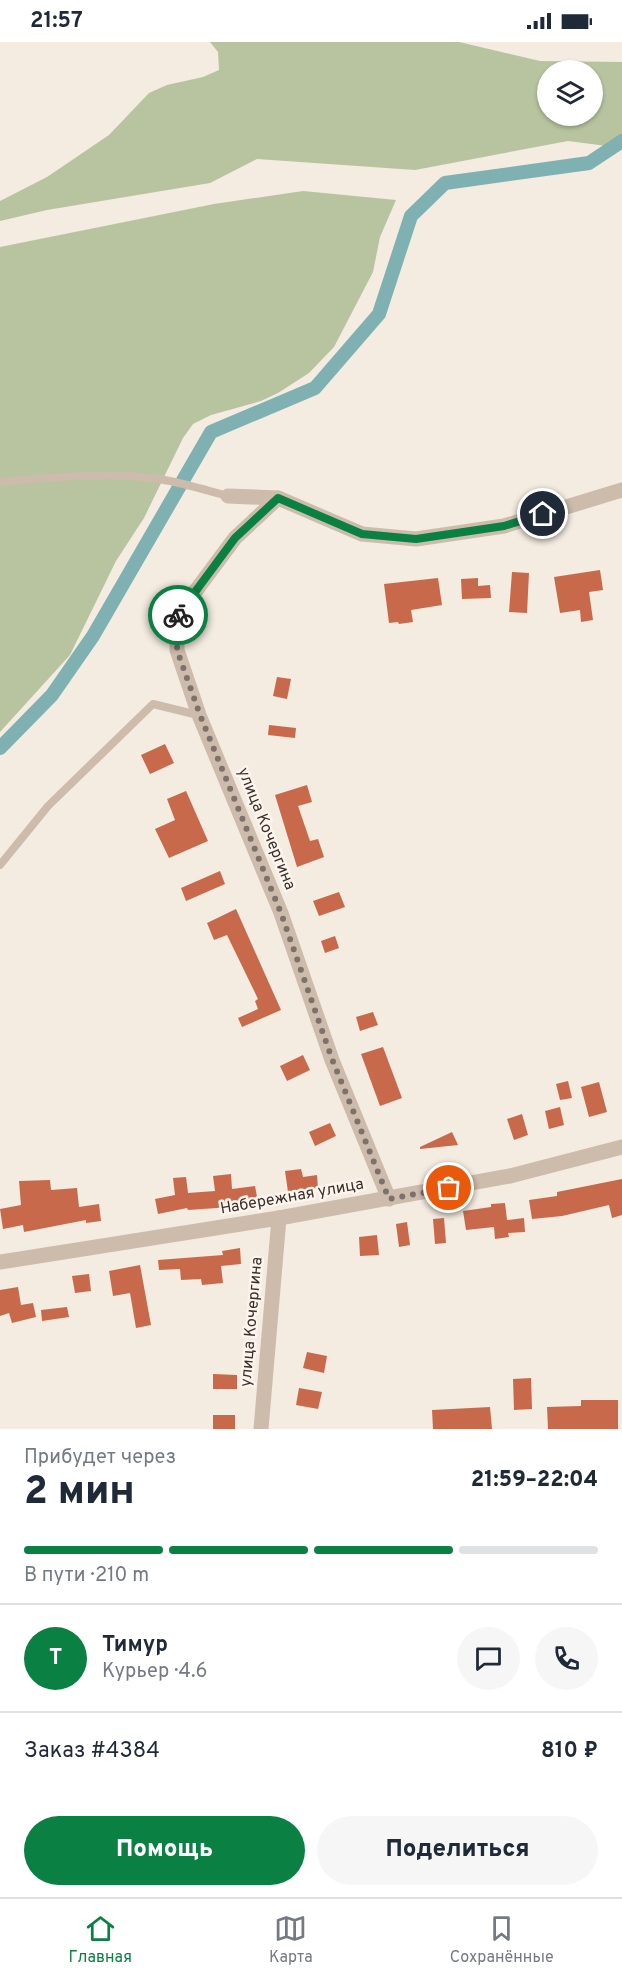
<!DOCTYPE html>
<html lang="ru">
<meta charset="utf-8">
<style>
body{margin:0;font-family:Overpass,sans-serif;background:#f6f6f7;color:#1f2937;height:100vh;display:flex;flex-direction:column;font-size:22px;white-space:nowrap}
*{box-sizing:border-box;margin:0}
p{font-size:20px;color:#747a83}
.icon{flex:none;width:33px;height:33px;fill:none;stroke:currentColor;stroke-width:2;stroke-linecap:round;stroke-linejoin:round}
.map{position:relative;height:1387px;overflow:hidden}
.sheet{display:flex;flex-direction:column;background:#fff;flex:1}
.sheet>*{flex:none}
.controls{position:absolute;left:537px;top:18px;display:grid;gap:12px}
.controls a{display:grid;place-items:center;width:66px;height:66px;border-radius:50%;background:#fff;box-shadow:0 2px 4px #0004;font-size:30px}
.pin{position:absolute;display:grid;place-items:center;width:51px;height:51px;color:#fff;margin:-26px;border:3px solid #fff;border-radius:50%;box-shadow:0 2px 6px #0007}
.courier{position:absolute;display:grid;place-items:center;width:60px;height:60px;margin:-30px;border:4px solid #0b8043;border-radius:50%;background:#fff;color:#222;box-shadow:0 2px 8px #0007}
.summary em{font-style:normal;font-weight:800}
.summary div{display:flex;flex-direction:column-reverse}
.summary{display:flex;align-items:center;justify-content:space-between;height:102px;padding:0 24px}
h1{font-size:39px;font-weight:800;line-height:45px}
.bar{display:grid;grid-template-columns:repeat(4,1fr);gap:9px 6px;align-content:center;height:72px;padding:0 24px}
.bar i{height:8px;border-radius:4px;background:#e0e1e3}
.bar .on{background:#0b8043}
.bar p{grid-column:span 4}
.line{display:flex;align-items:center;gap:15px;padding:0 24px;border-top:2px solid #e0e1e3}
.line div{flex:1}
.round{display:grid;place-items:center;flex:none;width:63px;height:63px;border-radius:32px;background:#f6f6f7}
.cta{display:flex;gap:12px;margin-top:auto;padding:12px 24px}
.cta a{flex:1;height:69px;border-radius:36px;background:#0b8043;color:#fff;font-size:24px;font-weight:800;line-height:69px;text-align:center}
.cta a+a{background:#f6f6f7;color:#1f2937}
.status{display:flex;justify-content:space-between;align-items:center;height:42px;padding:0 30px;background:#fff;direction:ltr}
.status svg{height:16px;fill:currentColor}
.tabs{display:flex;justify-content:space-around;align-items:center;height:84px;border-top:2px solid #e0e1e3;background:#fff;font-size:16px;color:#747a83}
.tabs a{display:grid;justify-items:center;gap:3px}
.tabs .on{color:#0b8043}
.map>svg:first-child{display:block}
</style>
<div class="status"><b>21:57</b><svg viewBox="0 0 49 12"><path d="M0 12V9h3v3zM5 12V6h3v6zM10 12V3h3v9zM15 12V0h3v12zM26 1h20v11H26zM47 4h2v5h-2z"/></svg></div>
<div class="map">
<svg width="622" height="1387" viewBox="0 0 622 1387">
<rect width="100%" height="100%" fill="#f4ebe1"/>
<g fill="#b8c4a0" fill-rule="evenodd">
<path d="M210,0H459L540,19L622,20V106L568,99L415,128L257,117L210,141L47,168L0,179V159L47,135L109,93L149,51L167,43L203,35L219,28L218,10ZM592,28V74H548V28Z"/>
<polygon points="303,149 396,158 380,195 373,230 334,305 309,331 278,351 261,359 211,373 193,382 183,396 144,476 116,519 70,613 0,690 0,205 214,162"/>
</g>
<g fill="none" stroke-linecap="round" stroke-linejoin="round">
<polyline stroke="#7fb0b2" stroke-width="14" points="0,706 52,653 93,594 211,390 315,346 379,272 411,174 445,141 589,121 622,99"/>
</g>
<g fill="#c8694b">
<polygon points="600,528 603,548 589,550 593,578 581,580 580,568 560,571 554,535"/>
<polygon points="512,530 529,531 527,571 509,570"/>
<polygon points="438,536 442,563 411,568 413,580 399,582 398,580 389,581 384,542"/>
<polygon points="478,536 478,544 490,543 491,556 462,557 461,537"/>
<polygon points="277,635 291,637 287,657 273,654"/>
<polygon points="269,683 296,686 295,696 268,693"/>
<polygon points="165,702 174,721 150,732 141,713"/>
<polygon points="307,743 312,760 298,764 310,799 318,797 324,815 297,825 275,753"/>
<polygon points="186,749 208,799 169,816 155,787 175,778 167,757"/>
<polygon points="220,829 225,842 186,859 181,846"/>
<polygon points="339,850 345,865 319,874 313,859"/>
<polygon points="236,867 281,968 242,985 238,976 258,967 255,959 258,957 227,893 214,898 207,881"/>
<polygon points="335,894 339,906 325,911 321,899"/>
<polygon points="373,970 378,983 360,989 356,975"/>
<polygon points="383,1005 402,1056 380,1064 361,1012"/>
<polygon points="303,1013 310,1028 287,1039 280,1024"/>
<polygon points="568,1039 572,1056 560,1058 556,1042"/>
<polygon points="599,1040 607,1070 589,1075 581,1045"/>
<polygon points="560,1065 564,1083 549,1087 545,1069"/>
<polygon points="522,1072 528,1093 514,1098 507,1077"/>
<polygon points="330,1081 336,1094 315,1104 309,1090"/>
<polygon points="452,1090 458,1103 420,1107 420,1105"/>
<polygon points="301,1127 303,1135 317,1133 318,1146 288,1150 285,1129"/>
<polygon points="231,1132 232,1147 255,1144 258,1160 217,1166 188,1168 187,1166 158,1172 155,1157 175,1153 173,1136 186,1135 188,1151 215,1149 213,1134"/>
<polygon points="622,1137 622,1173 612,1176 609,1163 562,1174 532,1177 529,1158 557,1154 557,1150"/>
<polygon points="50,1138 51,1148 77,1146 79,1165 99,1162 101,1179 86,1181 86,1178 24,1190 23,1183 3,1187 0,1167 21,1163 19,1139"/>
<polygon points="505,1161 507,1178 524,1176 525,1190 508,1191 509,1195 495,1197 494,1185 466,1188 463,1169 491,1165 491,1162"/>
<polygon points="444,1176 446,1201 435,1202 433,1177"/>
<polygon points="407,1180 410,1203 399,1205 396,1182"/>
<polygon points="377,1193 379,1213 360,1214 359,1195"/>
<polygon points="240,1206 241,1222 221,1224 223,1241 202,1243 201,1237 181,1238 180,1227 159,1228 158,1218 223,1213 222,1209"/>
<polygon points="140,1223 151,1283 136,1286 130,1251 113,1254 109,1229"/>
<polygon points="89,1232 91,1249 75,1251 72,1234"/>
<polygon points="18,1245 21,1263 33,1261 36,1275 12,1281 9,1271 0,1274 0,1248"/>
<polygon points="67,1265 69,1275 42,1279 41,1268"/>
<polygon points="307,1310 327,1314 324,1331 303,1326"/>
<polygon points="213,1332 237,1333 237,1347 213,1347"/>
<polygon points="531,1336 532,1367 514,1368 513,1337"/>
<polygon points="299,1346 322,1350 318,1367 296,1363"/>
<polygon points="581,1358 618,1358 618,1387 548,1387 547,1365 581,1364"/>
<polygon points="490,1365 492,1387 433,1387 432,1368"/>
<rect x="213" y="1373" width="22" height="14"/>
</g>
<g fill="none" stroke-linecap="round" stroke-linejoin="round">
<g stroke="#cdbbac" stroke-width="8">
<path d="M0,440C52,435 119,429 170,439C189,443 209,449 228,454"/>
<polyline points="0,823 48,764 153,662 198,673"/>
</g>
<g stroke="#cdbbac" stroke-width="15">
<polyline points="228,454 278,456 362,492 416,497 504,484 622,448"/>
<polyline points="278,456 235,496 177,574 177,608 199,673 281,871 332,1018 389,1157"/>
<polyline points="0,1220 279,1176"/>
</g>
<polyline stroke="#cdbbac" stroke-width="15" points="261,1387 279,1176 510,1134 622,1105"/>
</g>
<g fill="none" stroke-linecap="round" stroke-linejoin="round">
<polyline stroke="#7c716b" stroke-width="6" stroke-dasharray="0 10.8" points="178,573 177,608 200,673 281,871 332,1017 389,1157 449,1146"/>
<polyline stroke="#0b8043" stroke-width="8" points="178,573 235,496 278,456 362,492 416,497 504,484 543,472"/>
</g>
<g text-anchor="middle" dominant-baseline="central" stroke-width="5" stroke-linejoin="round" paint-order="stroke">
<g font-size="16" fill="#3b302b" stroke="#fbf5ee">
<text transform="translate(266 787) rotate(68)">улица Кочергина</text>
<text transform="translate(292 1155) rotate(-10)">Набережная улица</text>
<text transform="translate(252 1280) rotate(-85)">улица Кочергина</text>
</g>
</g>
</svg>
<div class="controls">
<a><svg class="icon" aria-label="layers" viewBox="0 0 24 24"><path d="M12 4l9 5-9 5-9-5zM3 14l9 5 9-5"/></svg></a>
</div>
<div class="pin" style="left:449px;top:1146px;background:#ea580c"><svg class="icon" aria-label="bag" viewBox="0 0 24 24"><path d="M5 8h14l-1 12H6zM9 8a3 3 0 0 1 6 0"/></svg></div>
<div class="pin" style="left:543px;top:472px;background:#1f2937"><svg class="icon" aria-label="home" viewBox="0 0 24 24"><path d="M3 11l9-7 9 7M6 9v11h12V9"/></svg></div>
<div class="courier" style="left:178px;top:573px"><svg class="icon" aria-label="bike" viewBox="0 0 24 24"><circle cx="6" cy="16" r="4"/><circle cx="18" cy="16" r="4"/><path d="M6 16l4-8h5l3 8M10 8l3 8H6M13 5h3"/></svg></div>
</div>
<section class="sheet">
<div class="summary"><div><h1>2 мин</h1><p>Прибудет через</p></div><em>21:59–22:04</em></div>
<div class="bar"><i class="on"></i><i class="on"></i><i class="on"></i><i></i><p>В пути · 210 m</p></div>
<div class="line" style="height:108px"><b class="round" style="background:#0b8043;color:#fff">Т</b><div><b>Тимур</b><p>Курьер · 4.6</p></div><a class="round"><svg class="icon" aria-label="chat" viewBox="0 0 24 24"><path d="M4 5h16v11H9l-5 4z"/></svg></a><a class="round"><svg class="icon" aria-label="phone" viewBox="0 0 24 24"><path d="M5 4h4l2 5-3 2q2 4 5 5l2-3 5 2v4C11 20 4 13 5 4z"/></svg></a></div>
<div class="line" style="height:78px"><div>Заказ #4384</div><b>810 ₽</b></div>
<div class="cta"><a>Помощь</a><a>Поделиться</a></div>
</section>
<nav class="tabs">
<a class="on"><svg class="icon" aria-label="home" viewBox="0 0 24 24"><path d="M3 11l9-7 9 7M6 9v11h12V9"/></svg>Главная</a>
<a><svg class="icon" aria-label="map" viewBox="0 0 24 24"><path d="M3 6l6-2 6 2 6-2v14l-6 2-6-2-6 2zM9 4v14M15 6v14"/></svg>Карта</a>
<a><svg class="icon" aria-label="saved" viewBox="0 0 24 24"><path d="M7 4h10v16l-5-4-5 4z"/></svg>Сохранённые</a>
</nav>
